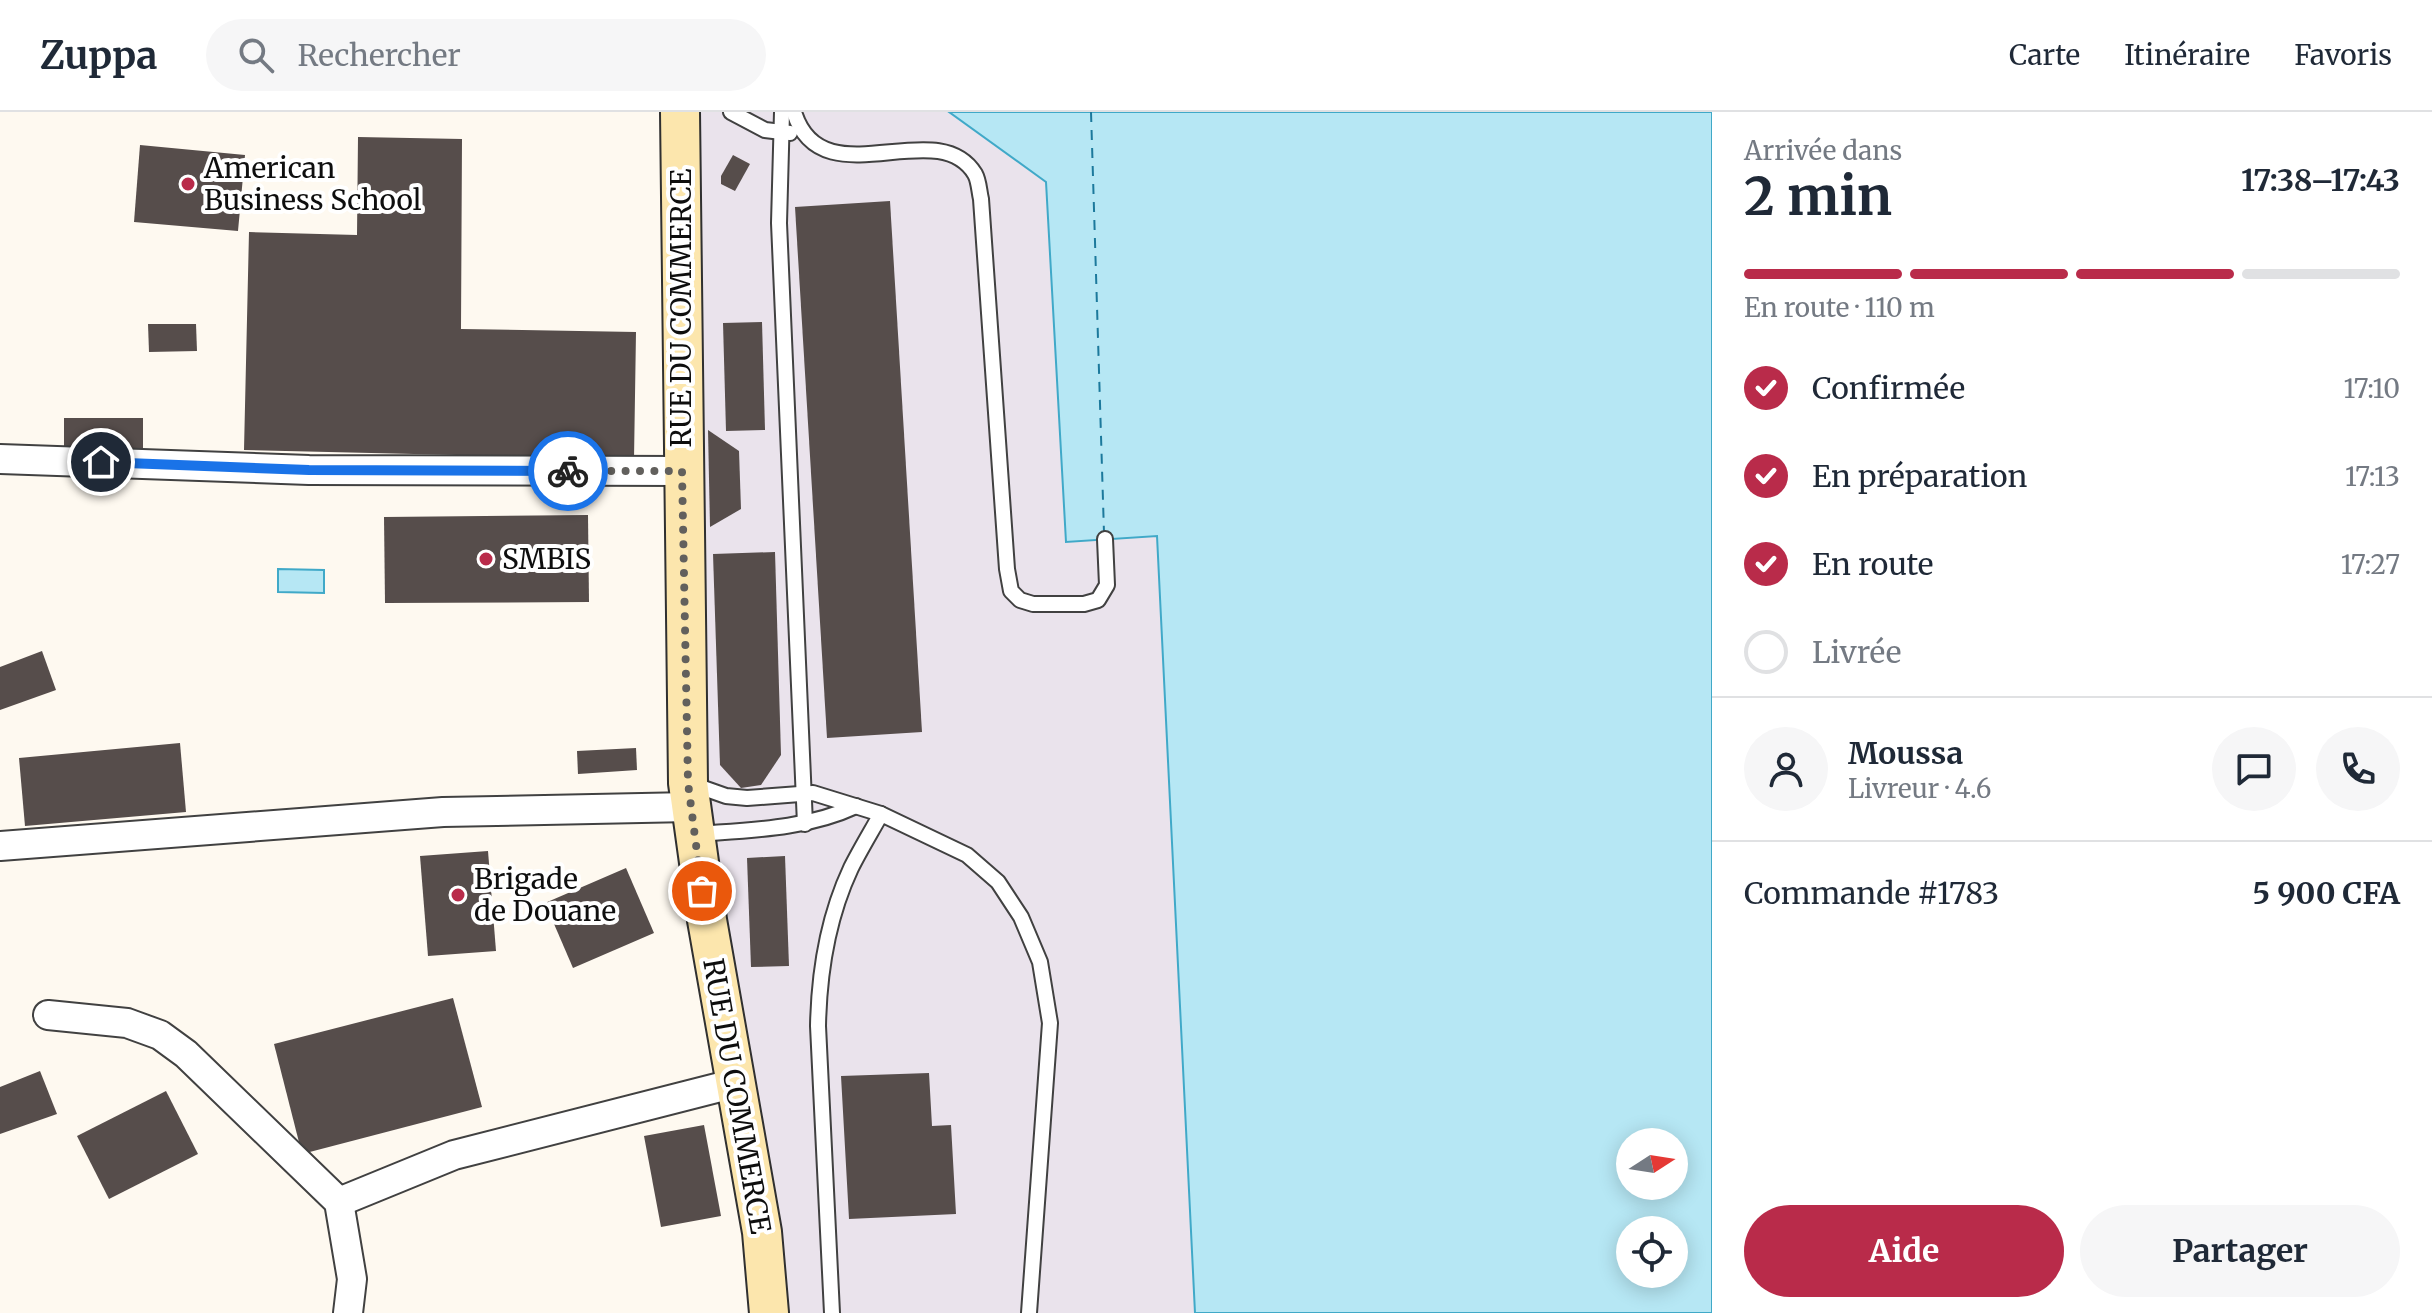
<!DOCTYPE html>
<html lang="fr">
<meta charset="utf-8">
<style>
body{margin:0;font-family:Merriweather,serif;background:#f6f6f7;color:#1f2937;height:100vh;display:flex;flex-direction:column;font-size:30px;white-space:nowrap}
*{box-sizing:border-box;margin:0}
p{font-size:26px;color:#747a83}
.icon{flex:none;width:44px;height:44px;fill:none;stroke:currentColor;stroke-width:2;stroke-linecap:round;stroke-linejoin:round}
.map{position:relative;flex:1;overflow:hidden}
.panel{display:flex;flex-direction:column;background:#fff;width:720px}
.panel>*{flex:none}
.needle{width:52px;rotate:78deg}
.buttons{position:absolute;left:1616px;top:1016px;display:grid;gap:16px}
.buttons a{display:grid;place-items:center;width:72px;height:72px;border-radius:50%;background:#fff;box-shadow:0 4px 20px #0003;font-size:40px}
.pin{position:absolute;display:grid;place-items:center;width:68px;height:68px;color:#fff;margin:-34px;border:4px solid #fff;border-radius:50%;box-shadow:0 2px 8px #0007}
.courier{position:absolute;display:grid;place-items:center;width:80px;height:80px;margin:-40px;border:6px solid #1a73e8;border-radius:50%;background:#fff;color:#222;box-shadow:0 2px 10px #0007}
.head em{font-style:normal;font-weight:700}
.head div{display:flex;flex-direction:column-reverse}
.head{display:flex;align-items:center;justify-content:space-between;height:136px;padding:0 32px}
h1{font-size:52px;font-weight:700;line-height:60px}
.bar{display:grid;grid-template-columns:repeat(4,1fr);gap:12px 8px;align-content:center;height:96px;padding:0 32px}
.bar i{height:10px;border-radius:6px;background:#e0e1e3}
.bar .selected{background:#b92b4a}
.bar p{grid-column:span 4}
.line{display:flex;align-items:center;gap:20px;padding:0 32px;border-top:2px solid #e0e1e3}
.line div{flex:1}
.round{display:grid;place-items:center;flex:none;width:84px;height:84px;border-radius:42px;background:#f6f6f7}
ol{padding:0 32px;list-style:none}
li{display:flex;align-items:center;gap:24px;height:88px}
li p{margin-inline-start:auto}
li .icon{padding:8px;border-radius:50%;background:#b92b4a;color:#fff;stroke-width:4}
li:last-child{color:#747a83}
li i{width:44px;height:44px;border:4px solid #e0e1e3;border-radius:50%}
.cta{display:flex;gap:16px;margin-top:auto;padding:16px 32px}
.cta a{flex:1;height:92px;border-radius:48px;background:#b92b4a;color:#fff;font-size:32px;font-weight:700;line-height:92px;text-align:center}
.cta a+a{background:#f6f6f7;color:#1f2937}
header{display:flex;align-items:center;gap:48px;box-sizing:border-box;height:112px;padding:0 40px;background:#fff;border-bottom:2px solid #e0e1e3}
header strong{font-size:38px}
nav{display:flex;gap:44px;margin-inline-start:auto;font-size:28px}
.search{width:560px;height:72px;background:#f6f6f7;display:flex;align-items:center;gap:20px;box-sizing:border-box;padding:0 28px;border-radius:44px;color:#747a83;font-size:30px}
main{display:flex;flex:1;min-height:0}
.map>svg:first-child{display:block}
</style>
<header>
<strong>Zuppa</strong>
<div class="search"><svg class="icon" aria-label="search" viewBox="0 0 24 24"><circle cx="10" cy="10" r="6"/><path d="M15 15l6 6"/></svg>Rechercher</div>
<nav><a>Carte</a><a>Itinéraire</a><a>Favoris</a></nav>
</header>
<main>
<div class="map">
<svg width="1712" height="1201" viewBox="0 0 1712 1201">
<rect width="100%" height="100%" fill="#fef9f0"/>
<polygon fill="#eae3ec" points="680,0 1381,0 1463,1201 769,1201 707,808"/>
<g fill="#b6e7f4" stroke="#40a9c8" stroke-width="2" fill-rule="evenodd">
<path d="M949,0H1712V1201H1195L1157,424L1066,430L1046,70ZM1630,1030H1674V1074H1630ZM1630,1118H1674V1162H1630Z"/>
<polygon points="278,457 324,458 324,481 278,480"/>
</g>
<g fill="none" stroke-linecap="round" stroke-linejoin="round">
<polyline stroke="#1c799c" stroke-width="2" stroke-dasharray="10 8" stroke-linecap="butt" points="1091,0 1104,421"/>
</g>
<g fill="#564d4b">
<polygon points="358,25 462,27 461,217 636,220 634,347 244,338 249,120 357,123"/>
<polygon points="140,33 245,43 238,119 134,110"/>
<polygon points="733,43 750,52 735,79 721,72 721,64"/>
<polygon points="890,89 922,620 827,626 795,95"/>
<polygon points="762,210 765,318 726,319 723,211"/>
<polygon points="148,212 196,212 197,239 149,240"/>
<rect x="64" y="306" width="79" height="33"/>
<polygon points="708,318 739,339 741,397 710,415"/>
<polygon points="588,403 589,490 385,491 384,405"/>
<polygon points="775,440 781,643 761,673 741,676 720,653 713,442"/>
<polygon points="42,539 56,578 0,598 0,555"/>
<polygon points="180,631 186,700 25,714 19,646"/>
<polygon points="636,636 637,658 578,662 577,639"/>
<polygon points="488,739 496,839 428,844 420,744"/>
<polygon points="785,744 789,854 751,855 747,746"/>
<polygon points="626,756 654,821 573,856 545,791"/>
<polygon points="453,886 482,995 302,1042 274,932"/>
<polygon points="40,959 57,1002 0,1022 0,975"/>
<polygon points="929,961 932,1014 951,1013 956,1102 849,1107 841,964"/>
<polygon points="166,979 198,1042 109,1087 77,1024"/>
<polygon points="704,1013 721,1104 661,1115 644,1024"/>
</g>
<g fill="none" stroke-linecap="round" stroke-linejoin="round">
<defs>
<g id="lane">
<polyline points="731,0 765,18 790,21"/>
<polyline points="782,0 779,111 805,712"/>
<path d="M794,0C821,89 937,0 975,62C979,69 979,79 981,87L1007,457L1011,479L1020,488L1033,492H1084L1098,488L1107,473L1105,427"/>
<polyline points="692,672 726,684 747,686 813,681 881,702 967,743 998,770 1021,805 1040,850 1050,911 1029,1201"/>
<path d="M698,722C751,718 807,717 856,694"/>
<path d="M832,1201L818,914C819,861 828,805 851,756C860,738 871,720 881,702"/>
</g>
<g id="street">
<polyline points="0,347 309,358 682,359"/>
<polyline points="0,734 443,700 690,695"/>
<polyline points="48,903 127,911 160,923 186,942 339,1090 352,1167 348,1201"/>
<polyline points="339,1090 454,1043 736,971"/>
</g>
<polyline id="secondary" points="680,0 688,671 707,808 762,1120 769,1201"/>
</defs>
<use href="#lane" stroke="#414141" stroke-width="18"/>
<use href="#street" stroke="#414141" stroke-width="32"/>
<use href="#secondary" stroke="#303030" stroke-width="42"/>
<use href="#lane" stroke="#fff" stroke-width="14"/>
<use href="#street" stroke="#fff" stroke-width="28"/>
<use href="#secondary" stroke="#fce6ad" stroke-width="38"/>
</g>
<g fill="none" stroke-linecap="round" stroke-linejoin="round">
<polyline stroke="#62605d" stroke-width="8" stroke-dasharray="0 14.4" points="568,359 682,359 688,671 702,779"/>
<polyline stroke="#1a73e8" stroke-width="10" points="101,350 309,358 568,359"/>
</g>
<g fill="#b92b4a" stroke="#fff" stroke-width="3">
<circle cx="188" cy="72" r="8"/>
<circle cx="486" cy="447" r="8"/>
<circle cx="458" cy="783" r="8"/>
</g>
<g text-anchor="middle" dominant-baseline="central" stroke-width="8" stroke-linejoin="round" paint-order="stroke">
<g font-size="28" fill="#0e0e0e" stroke="#fff" text-anchor="start">
<text x="204" y="56">American<tspan x="204" dy="32">Business School</tspan></text>
<text x="502" y="447">SMBIS</text>
<text x="474" y="767">Brigade<tspan x="474" dy="32">de Douane</tspan></text>
</g>
<g font-size="28" fill="#0e0e0e" stroke="#fff">
<text transform="translate(681 196) rotate(-90)">RUE DU COMMERCE</text>
<text transform="translate(737 984) rotate(80)">RUE DU COMMERCE</text>
</g>
</g>
</svg>
<div class="buttons">
<a><svg class="needle" viewBox="-14 -14 28 28"><path d="M0-13l5 13h-10z" fill="#e53935"/><path d="M0 13l5-13h-10z" fill="#747a83"/></svg></a>
<a><svg class="icon" aria-label="locate" viewBox="0 0 24 24"><circle cx="12" cy="12" r="6"/><path d="M12 2v4M12 18v4M2 12h4M18 12h4"/></svg></a>
</div>
<div class="pin" style="left:702px;top:779px;background:#ea580c"><svg class="icon" aria-label="bag" viewBox="0 0 24 24"><path d="M5 8h14l-1 12H6zM9 8a3 3 0 0 1 6 0"/></svg></div>
<div class="pin" style="left:101px;top:350px;background:#1f2937"><svg class="icon" aria-label="home" viewBox="0 0 24 24"><path d="M3 11l9-7 9 7M6 9v11h12V9"/></svg></div>
<div class="courier" style="left:568px;top:359px"><svg class="icon" aria-label="bike" viewBox="0 0 24 24"><circle cx="6" cy="16" r="4"/><circle cx="18" cy="16" r="4"/><path d="M6 16l4-8h5l3 8M10 8l3 8H6M13 5h3"/></svg></div>
</div>
<section class="panel">
<div class="head"><div><h1>2 min</h1><p>Arrivée dans</p></div><em>17:38–17:43</em></div>
<div class="bar"><i class="selected"></i><i class="selected"></i><i class="selected"></i><i></i><p>En route · 110 m</p></div>
<ol>
<li><svg class="icon" aria-label="check" viewBox="0 0 24 24"><path d="M5 12l5 5 9-10"/></svg>Confirmée<p>17:10</p></li>
<li><svg class="icon" aria-label="check" viewBox="0 0 24 24"><path d="M5 12l5 5 9-10"/></svg>En préparation<p>17:13</p></li>
<li><svg class="icon" aria-label="check" viewBox="0 0 24 24"><path d="M5 12l5 5 9-10"/></svg>En route<p>17:27</p></li>
<li><i></i>Livrée</li>
</ol>
<div class="line" style="height:144px"><a class="round"><svg class="icon" aria-label="person" viewBox="0 0 24 24"><circle cx="12" cy="8" r="4"/><path d="M4 21q1-7 8-7t8 7"/></svg></a><div><b>Moussa</b><p>Livreur · 4.6</p></div><a class="round"><svg class="icon" aria-label="chat" viewBox="0 0 24 24"><path d="M4 5h16v11H9l-5 4z"/></svg></a><a class="round"><svg class="icon" aria-label="phone" viewBox="0 0 24 24"><path d="M5 4h4l2 5-3 2q2 4 5 5l2-3 5 2v4C11 20 4 13 5 4z"/></svg></a></div>
<div class="line" style="height:104px"><div>Commande #1783</div><b>5 900 CFA</b></div>
<div class="cta"><a>Aide</a><a>Partager</a></div>
</section>
</main>
